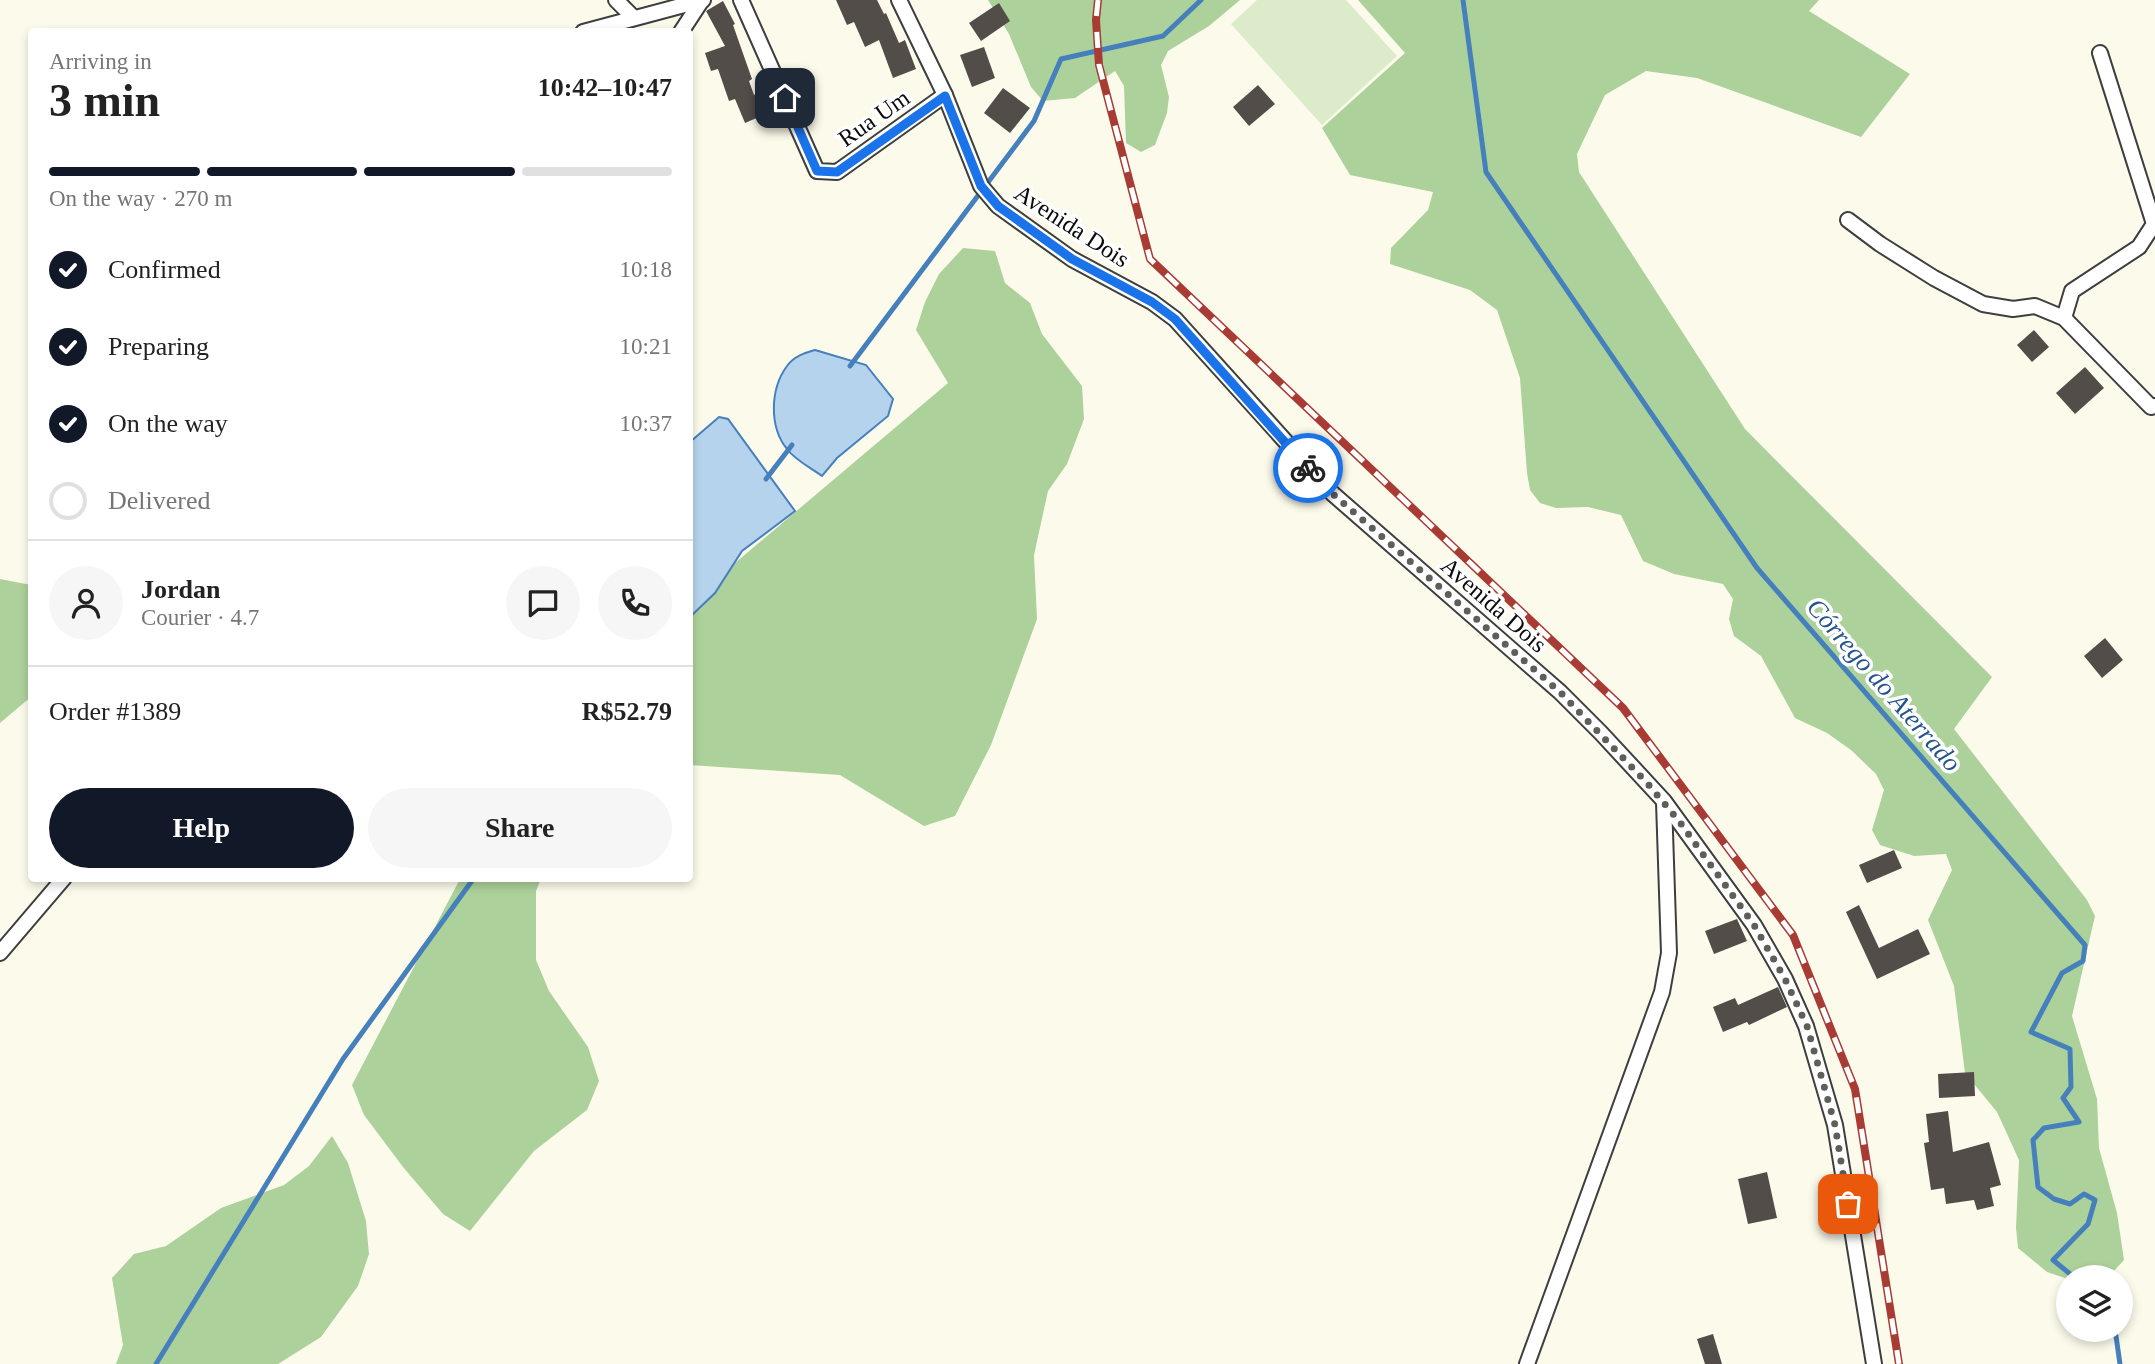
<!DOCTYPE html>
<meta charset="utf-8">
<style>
body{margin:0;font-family:Georgia,serif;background:#f6f6f6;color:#222;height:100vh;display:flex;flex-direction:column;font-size:26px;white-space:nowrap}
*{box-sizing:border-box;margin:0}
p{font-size:23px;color:#767676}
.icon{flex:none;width:38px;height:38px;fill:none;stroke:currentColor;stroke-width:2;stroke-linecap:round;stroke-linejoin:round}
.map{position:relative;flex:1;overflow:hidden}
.panel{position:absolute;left:28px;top:28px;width:665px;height:854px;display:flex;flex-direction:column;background:#fff;border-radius:7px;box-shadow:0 4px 10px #0003}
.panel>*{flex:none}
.buttons{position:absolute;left:2056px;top:1265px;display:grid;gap:14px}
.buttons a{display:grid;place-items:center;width:77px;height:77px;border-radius:50%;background:#fff;box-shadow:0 4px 10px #0003;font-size:35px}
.pin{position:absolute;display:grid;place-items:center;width:60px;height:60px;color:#fff;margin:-30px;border-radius:14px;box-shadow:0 4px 10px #0006}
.courier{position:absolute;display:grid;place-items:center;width:70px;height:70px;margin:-35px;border:5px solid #1a73e8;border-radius:50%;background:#fff;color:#222;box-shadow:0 2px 9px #0007}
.overview em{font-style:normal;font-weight:700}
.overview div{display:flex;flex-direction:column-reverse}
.overview{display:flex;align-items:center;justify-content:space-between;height:119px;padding:0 21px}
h1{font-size:46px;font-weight:700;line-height:52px}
.bar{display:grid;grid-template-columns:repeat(4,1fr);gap:10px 7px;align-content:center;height:84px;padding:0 21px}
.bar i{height:9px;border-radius:5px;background:#e0e0e0}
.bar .selected{background:#111827}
.bar p{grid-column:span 4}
.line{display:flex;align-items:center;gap:18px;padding:0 21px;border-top:2px solid #e0e0e0}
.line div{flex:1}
.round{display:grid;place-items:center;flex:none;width:74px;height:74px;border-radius:37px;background:#f6f6f6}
ol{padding:0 21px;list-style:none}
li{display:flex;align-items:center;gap:21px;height:77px}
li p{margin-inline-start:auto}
li .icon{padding:7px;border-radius:50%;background:#111827;color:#fff;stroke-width:4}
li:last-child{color:#767676}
li i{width:38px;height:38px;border:4px solid #e0e0e0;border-radius:50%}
.action{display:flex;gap:14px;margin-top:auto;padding:14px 21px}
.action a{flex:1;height:80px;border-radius:42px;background:#111827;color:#fff;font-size:28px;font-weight:700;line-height:80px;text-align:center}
.action a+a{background:#f6f6f6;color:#222}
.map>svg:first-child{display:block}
</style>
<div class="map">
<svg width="2155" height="1364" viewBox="0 0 2155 1364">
<rect width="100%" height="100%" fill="#fcfbeb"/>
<g fill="#add19b">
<polygon points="988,0 1240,0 1209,26 1168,51 1161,65 1169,97 1167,113 1155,145 1141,152 1126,143 1124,86 1115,71 1075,98 1043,101 1031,87 1009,34"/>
<polygon points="1358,0 1819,0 1809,11 1910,74 1861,137 1697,78 1646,71 1605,95 1577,154 1579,172 1745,429 1992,677 1954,729 2087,900 2095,916 2072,1016 2097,1099 2099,1148 2117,1213 2124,1260 2113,1272 2095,1277 2068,1279 2047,1272 2018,1248 2016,1228 2019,1160 1997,1112 1965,1073 1954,986 1928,920 1952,870 1946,854 1914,856 1880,845 1872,830 1884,790 1876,774 1851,750 1827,733 1795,718 1761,656 1734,636 1729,619 1733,599 1723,584 1674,574 1643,561 1621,515 1588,507 1556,508 1540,503 1530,490 1527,473 1520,378 1497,310 1470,290 1390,264 1391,248 1428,210 1433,192 1350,175 1322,128 1405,53"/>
<polygon points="963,248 995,251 1005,283 1030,303 1042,334 1082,386 1084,419 1067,464 1048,491 1034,555 1037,619 991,745 955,816 924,826 840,775 690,765 690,601 948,383 916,330 925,302 939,274"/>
<polygon points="0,579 31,585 32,696 0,723"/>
<polygon points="460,879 541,879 536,891 536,960 549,991 588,1047 599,1081 587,1110 534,1151 470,1231 443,1214 403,1167 364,1115 352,1085"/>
<polygon points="332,1136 348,1163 366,1221 369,1254 358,1286 321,1337 278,1364 116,1364 123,1345 112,1278 134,1254 166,1246 221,1208 284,1185 309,1166"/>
</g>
<polygon fill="#dcebca" points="1257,0 1346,0 1397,56 1322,125 1231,24"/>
<g fill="#b6d3ee" stroke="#4680bc" stroke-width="2">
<path d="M815,350L866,365L893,399L888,416L837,458L822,476C811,468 795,460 787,449C769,427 770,389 787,366C794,356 805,353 815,350Z"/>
<polygon points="719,417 728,419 795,511 742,551 715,593 690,617 690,442"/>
</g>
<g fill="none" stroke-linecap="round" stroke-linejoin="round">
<g stroke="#4680bc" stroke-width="5">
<polyline points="1463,0 1486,172 1757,568 2085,945 2083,961 2062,973 2031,1032 2070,1049 2071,1087 2063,1098 2079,1122 2044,1128 2033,1140 2038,1187 2054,1199 2070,1204 2084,1194 2095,1200 2088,1224 2053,1260 2075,1278"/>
<polyline points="850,366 1034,121 1061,59 1163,36 1201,0"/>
<polyline points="766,479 792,445"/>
<polyline points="2113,1330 2116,1336 2120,1364"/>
<polyline points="156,1364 343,1059 474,878"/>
</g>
</g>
<g fill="#524d49">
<polygon points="836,0 877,0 884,14 886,13 899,43 905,40 916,69 893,78 879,40 865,47 854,22 847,25"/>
<polygon points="723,1 735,24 733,25 752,79 749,81 754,95 757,93 766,114 745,123 735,99 729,101 718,69 711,71 705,53 725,46 706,11"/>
<polygon points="999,3 1010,21 981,41 969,23"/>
<polygon points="984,47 995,78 972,87 960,55"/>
<polygon points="1258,85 1275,104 1249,126 1233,107"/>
<polygon points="1003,88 1030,108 1010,133 984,113"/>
<polygon points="2034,330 2049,347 2032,362 2017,345"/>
<polygon points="2085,367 2104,388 2075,414 2056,393"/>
<polygon points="2105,638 2123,660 2102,678 2084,656"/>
<polygon points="1894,850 1902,868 1867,883 1859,865"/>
<polygon points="1859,905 1879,948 1918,929 1930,954 1877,979 1846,912"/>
<polygon points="1737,919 1747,941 1714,954 1705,931"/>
<polygon points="1778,987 1787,1007 1749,1025 1747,1022 1723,1032 1713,1007 1735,998 1738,1005"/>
<polygon points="1974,1072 1975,1096 1939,1098 1938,1074"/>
<polygon points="1948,1111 1953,1152 1989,1142 2001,1185 1990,1188 1994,1206 1977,1210 1974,1200 1946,1204 1944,1188 1931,1190 1924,1143 1929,1142 1926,1114"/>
<polygon points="1767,1172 1777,1218 1748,1224 1738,1179"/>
<polygon points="1713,1334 1722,1364 1705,1364 1697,1339"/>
</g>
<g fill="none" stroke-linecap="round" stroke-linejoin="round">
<defs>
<g id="street">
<polyline points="616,0 634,18"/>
<polyline points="741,0 817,171 837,172 945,95"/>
<polyline points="899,0 945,95 981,186 998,206 1072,259 1152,302 1175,319 1333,494 1560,692 1601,733 1664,801 1754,925 1785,979 1806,1026 1835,1125 1874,1364"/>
<polyline points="583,32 703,0"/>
<polyline points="681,32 702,0"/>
<polyline points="1848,220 1880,244 1934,278 1983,304 2013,309 2035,306 2064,318 2151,407 2155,406"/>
<polyline points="2064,318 2072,291 2139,247 2154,224 2100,53"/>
<polyline points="0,953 64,878"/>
<polyline points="1527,1364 1662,992 1669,953 1664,802"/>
</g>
</defs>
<use href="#street" stroke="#3e3e3e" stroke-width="18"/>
<use href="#street" stroke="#fff" stroke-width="14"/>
<defs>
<polyline id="rail" points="1098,0 1096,20 1099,65 1150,259 1623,708 1793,935 1855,1089 1899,1364"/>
</defs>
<use href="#rail" stroke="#a93b35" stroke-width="8"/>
<use href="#rail" stroke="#fff" stroke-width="5" stroke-dasharray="16" stroke-linecap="butt"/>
</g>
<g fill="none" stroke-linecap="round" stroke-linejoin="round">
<polyline stroke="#5f5f59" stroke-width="7" stroke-dasharray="0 12.6" points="1308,468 1333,494 1560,692 1648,784 1679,821 1754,925 1785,979 1807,1026 1835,1125 1848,1204"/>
<polyline stroke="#1a73e8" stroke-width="9" points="785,98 817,171 837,172 945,96 981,186 998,206 1072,259 1152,302 1175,319 1308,468"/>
</g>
<g text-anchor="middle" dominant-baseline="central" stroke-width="7" stroke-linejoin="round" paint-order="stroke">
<g font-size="24" fill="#0b0b0b" stroke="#fff">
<text transform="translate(874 118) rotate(-35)">Rua Um</text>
<text transform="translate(1072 226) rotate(33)">Avenida Dois</text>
<text transform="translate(1494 605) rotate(41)">Avenida Dois</text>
</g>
<g font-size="26" font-style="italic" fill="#24548c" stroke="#fff">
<text transform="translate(1884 685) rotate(49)">Córrego do Aterrado</text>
</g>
</g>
</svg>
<div class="buttons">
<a><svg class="icon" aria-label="layers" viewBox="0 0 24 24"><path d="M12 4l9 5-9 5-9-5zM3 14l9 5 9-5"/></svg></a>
</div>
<div class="pin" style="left:1848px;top:1204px;background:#ea580c"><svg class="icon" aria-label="bag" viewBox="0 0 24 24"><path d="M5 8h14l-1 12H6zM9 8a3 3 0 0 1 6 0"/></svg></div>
<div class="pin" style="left:785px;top:98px;background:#1f2937"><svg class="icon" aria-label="home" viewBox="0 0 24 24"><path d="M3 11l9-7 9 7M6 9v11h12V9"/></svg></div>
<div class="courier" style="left:1308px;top:468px"><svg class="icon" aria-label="bike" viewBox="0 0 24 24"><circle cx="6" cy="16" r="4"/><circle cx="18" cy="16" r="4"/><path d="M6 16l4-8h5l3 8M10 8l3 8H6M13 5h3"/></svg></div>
<section class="panel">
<div class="overview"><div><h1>3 min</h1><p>Arriving in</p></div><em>10:42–10:47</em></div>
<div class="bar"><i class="selected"></i><i class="selected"></i><i class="selected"></i><i></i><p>On the way · 270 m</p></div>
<ol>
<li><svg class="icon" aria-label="check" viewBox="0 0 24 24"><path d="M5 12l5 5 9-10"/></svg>Confirmed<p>10:18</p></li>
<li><svg class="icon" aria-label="check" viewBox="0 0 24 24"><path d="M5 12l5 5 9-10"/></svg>Preparing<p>10:21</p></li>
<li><svg class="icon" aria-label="check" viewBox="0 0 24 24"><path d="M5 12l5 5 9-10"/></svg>On the way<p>10:37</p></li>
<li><i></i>Delivered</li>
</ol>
<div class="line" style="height:126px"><a class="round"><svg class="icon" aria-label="person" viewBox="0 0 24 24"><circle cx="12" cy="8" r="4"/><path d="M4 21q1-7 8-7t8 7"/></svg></a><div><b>Jordan</b><p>Courier · 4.7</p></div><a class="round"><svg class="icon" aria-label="chat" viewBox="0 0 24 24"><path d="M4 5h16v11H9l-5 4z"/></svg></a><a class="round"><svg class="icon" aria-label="phone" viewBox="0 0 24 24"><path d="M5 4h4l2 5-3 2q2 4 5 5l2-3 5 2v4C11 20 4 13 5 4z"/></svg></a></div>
<div class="line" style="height:91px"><div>Order #1389</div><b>R$52.79</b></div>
<div class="action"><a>Help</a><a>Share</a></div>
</section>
</div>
